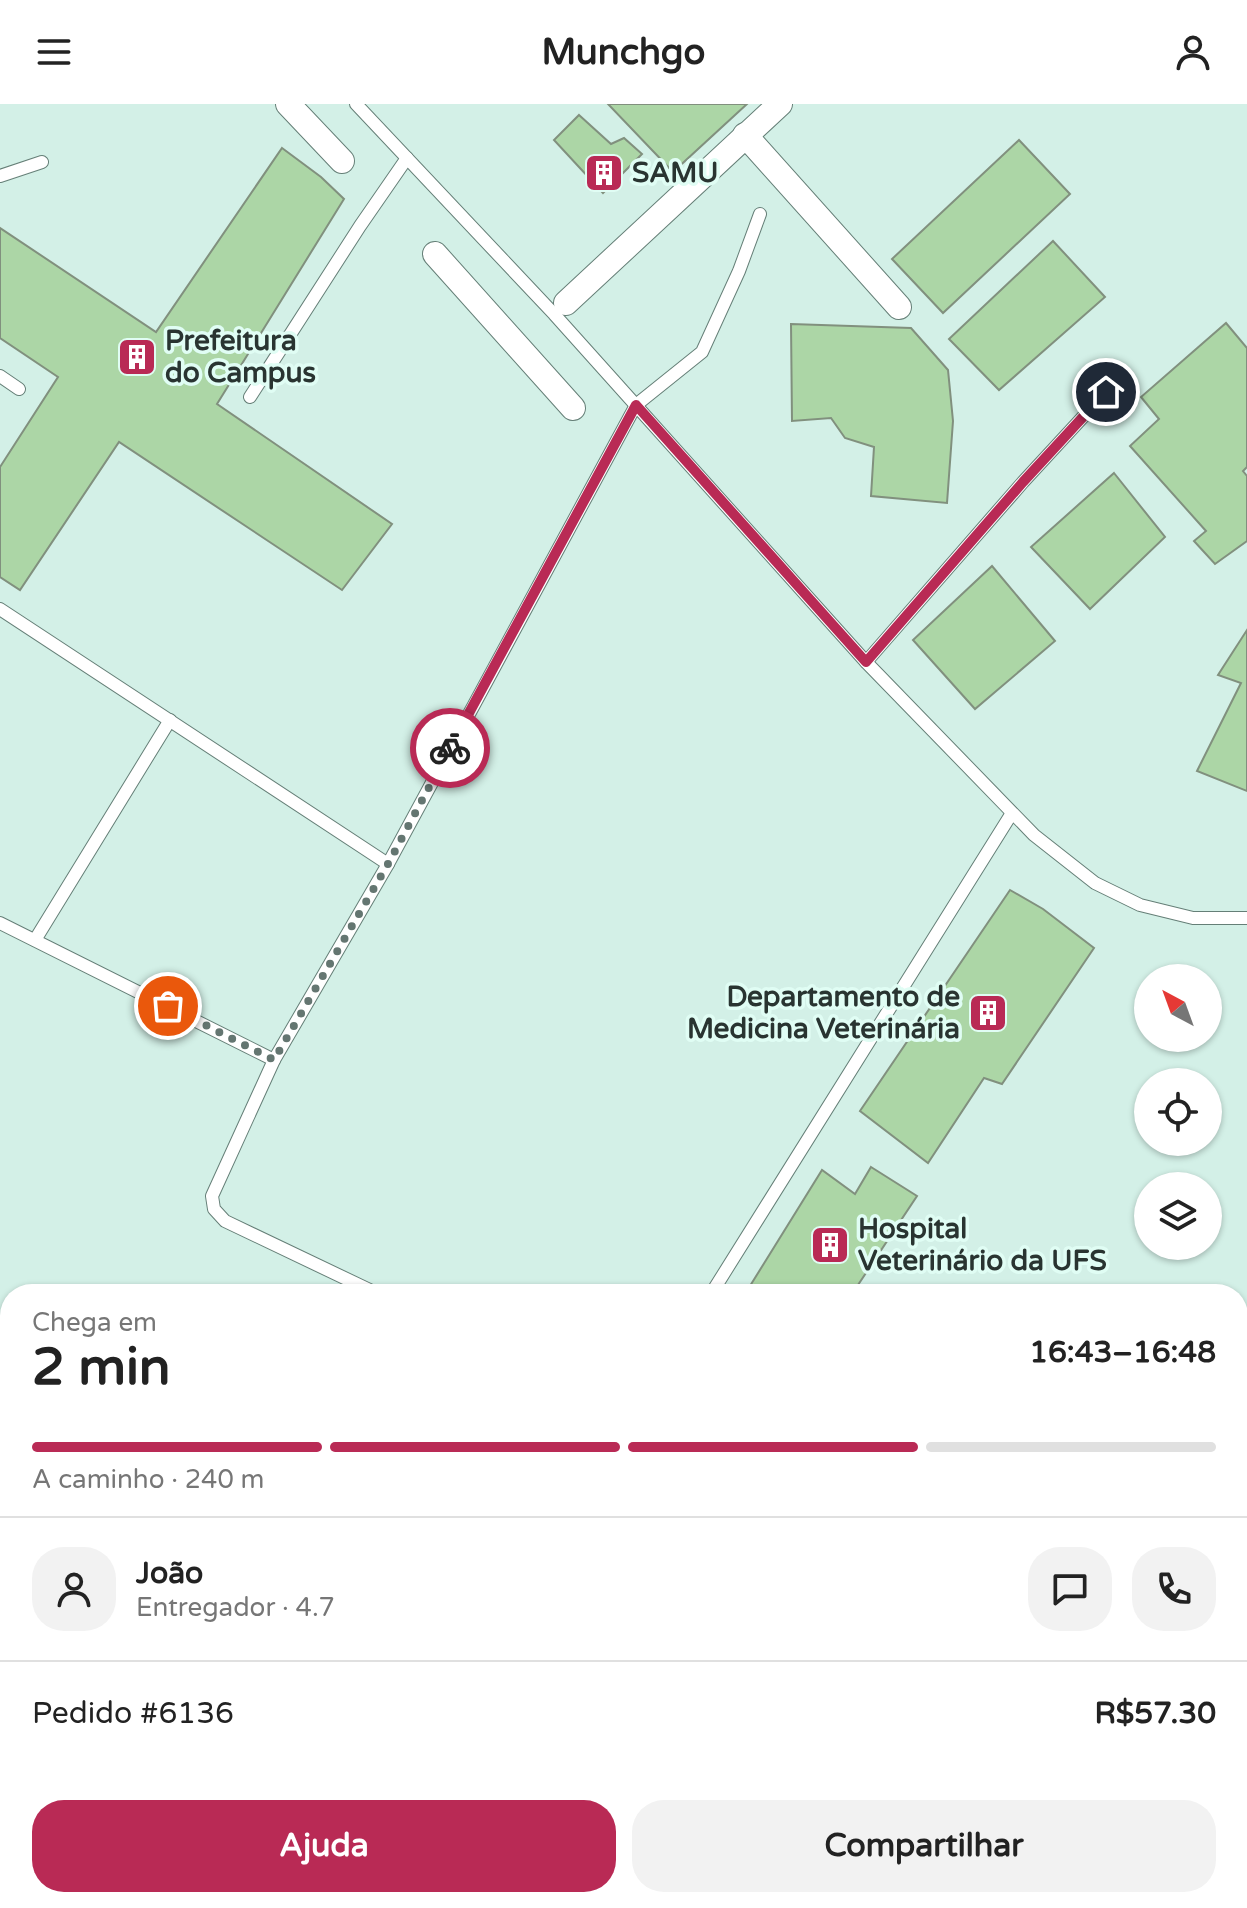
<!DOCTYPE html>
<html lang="pt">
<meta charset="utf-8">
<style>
body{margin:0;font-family:"Varela Round",sans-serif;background:#f2f2f2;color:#222;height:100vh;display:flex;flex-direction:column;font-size:30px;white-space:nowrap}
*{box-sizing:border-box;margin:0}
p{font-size:26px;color:#767676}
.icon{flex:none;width:44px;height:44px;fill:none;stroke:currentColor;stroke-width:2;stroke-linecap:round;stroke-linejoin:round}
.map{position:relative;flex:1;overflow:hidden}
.side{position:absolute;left:0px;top:1180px;width:1248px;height:624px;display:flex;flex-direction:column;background:#fff;border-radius:32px 32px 0 0;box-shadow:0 2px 6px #0004}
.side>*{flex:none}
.needle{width:52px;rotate:319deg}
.controls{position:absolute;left:1134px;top:860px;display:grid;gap:16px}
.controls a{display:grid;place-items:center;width:88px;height:88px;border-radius:50%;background:#fff;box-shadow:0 2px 6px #0004;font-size:40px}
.pin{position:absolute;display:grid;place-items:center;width:68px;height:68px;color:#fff;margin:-34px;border:4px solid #fff;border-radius:50%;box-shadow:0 2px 8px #0007}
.courier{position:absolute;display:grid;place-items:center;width:80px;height:80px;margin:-40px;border:6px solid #b92a55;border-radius:50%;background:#fff;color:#222;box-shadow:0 2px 10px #0007}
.summary em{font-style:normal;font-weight:700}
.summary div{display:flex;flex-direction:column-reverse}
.summary{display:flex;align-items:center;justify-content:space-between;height:136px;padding:0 32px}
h1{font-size:52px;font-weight:700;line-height:60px}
.bar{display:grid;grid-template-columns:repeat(4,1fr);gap:12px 8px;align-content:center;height:96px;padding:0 32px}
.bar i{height:10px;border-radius:6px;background:#e0e0e0}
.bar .selected{background:#b92a55}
.bar p{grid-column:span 4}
.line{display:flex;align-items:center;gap:20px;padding:0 32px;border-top:2px solid #e0e0e0}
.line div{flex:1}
.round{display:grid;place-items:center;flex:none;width:84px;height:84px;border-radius:32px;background:#f2f2f2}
.primary-button{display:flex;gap:16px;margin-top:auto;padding:16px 32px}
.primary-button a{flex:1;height:92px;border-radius:32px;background:#b92a55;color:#fff;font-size:32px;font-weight:700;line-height:92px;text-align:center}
.primary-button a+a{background:#f2f2f2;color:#222}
header{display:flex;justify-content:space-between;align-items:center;height:104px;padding:0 32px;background:#fff;font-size:36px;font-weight:700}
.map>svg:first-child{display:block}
</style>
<header><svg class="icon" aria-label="menu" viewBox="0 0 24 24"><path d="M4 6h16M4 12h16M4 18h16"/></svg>Munchgo<svg class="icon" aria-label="person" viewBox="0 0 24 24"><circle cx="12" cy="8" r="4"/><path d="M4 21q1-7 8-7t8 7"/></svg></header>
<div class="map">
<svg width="1247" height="1804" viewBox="0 0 1247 1804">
<rect width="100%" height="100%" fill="#d3f0e7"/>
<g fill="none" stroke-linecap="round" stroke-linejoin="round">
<g stroke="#8dc2e9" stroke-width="9">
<polyline points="1238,1787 1247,1779"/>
<polyline points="1218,1804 1230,1794"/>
</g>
</g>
<g fill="#acd6a6" stroke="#81907e" stroke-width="2">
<polygon points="608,0 747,0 673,68"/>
<polygon points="579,11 611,40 624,34 642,50 603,89 554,36"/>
<polygon points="1019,36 1070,90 943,209 892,155"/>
<polygon points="282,44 321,73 344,95 217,300 392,420 342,486 119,338 20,486 0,473 0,363 58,273 0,234 0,124 156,228"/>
<polygon points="1053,137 1105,193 999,286 949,235"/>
<polygon points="1226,219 1247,244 1247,363 1243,367 1247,372 1247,437 1215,460 1194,437 1206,427 1130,342 1159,315 1141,293"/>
<polygon points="791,220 911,224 948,266 953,317 947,399 871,392 874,343 845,334 831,314 792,317"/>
<polygon points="1114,369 1165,433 1090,505 1031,443"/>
<polygon points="992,462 1055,537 975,605 913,536"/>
<polygon points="1247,526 1247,687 1197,667 1241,579 1218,571"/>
<polygon points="1010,786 1043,805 1094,844 1002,980 984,974 928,1059 860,1007"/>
<polygon points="871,1063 917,1092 852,1190 745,1190 822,1066 855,1090"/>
</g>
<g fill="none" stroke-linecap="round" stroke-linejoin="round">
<defs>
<g id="lane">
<polyline points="356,0 554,210 866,558 1034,731 1095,779 1140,801 1193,814 1247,814"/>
<polyline points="0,72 42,58"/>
<polyline points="0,272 19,285"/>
<polyline points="250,293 360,122 407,54"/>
<polyline points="0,505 388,760"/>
<polyline points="866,558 1023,378 1106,288"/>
<polyline points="0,819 274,956"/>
<polyline points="35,836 170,616"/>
<polyline points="378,1190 225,1117 214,1105 212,1092 274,956 388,760 636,301 702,248 739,167 760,110"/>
<polyline points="711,1190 1012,709"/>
<polyline points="0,1458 10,1464"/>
<polyline points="608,1794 622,1804"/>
</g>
<g id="street">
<polyline points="288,0 342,57"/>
<polyline points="745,31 899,203"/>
<polyline points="435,150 573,304"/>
<polyline points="566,199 780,0"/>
<polyline points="0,1347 10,1353"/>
<polyline points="717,1794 719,1804"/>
<polyline points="792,1794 810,1804"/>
</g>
</defs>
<use href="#lane" stroke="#657f77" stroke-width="14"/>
<use href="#street" stroke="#657f77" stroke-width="26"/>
<use href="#lane" stroke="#fff" stroke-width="12"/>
<use href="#street" stroke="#fff" stroke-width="24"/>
</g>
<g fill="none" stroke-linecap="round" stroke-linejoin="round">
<polyline stroke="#647671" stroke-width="8" stroke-dasharray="0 14.4" points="168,902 274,956 388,760 450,644"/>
<polyline stroke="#b92a55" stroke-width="10" points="450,644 636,301 866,558 1023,378 1106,288"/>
</g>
<defs>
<symbol id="building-square" viewBox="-11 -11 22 22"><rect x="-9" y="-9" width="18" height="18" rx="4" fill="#b92a55" stroke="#e0fdf4"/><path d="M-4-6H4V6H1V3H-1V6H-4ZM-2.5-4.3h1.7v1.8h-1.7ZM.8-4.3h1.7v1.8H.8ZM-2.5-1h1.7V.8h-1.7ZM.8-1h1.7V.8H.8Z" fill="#fff"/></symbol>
</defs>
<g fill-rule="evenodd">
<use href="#building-square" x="582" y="47" width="44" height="44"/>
<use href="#building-square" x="115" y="231" width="44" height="44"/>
<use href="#building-square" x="966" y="887" width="44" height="44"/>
<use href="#building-square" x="808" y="1119" width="44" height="44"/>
</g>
<g text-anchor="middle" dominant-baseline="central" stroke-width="7" stroke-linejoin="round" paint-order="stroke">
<g font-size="28" font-weight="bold" fill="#293431" stroke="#e0fdf4" text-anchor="start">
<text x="632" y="69">SAMU</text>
<text x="165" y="237">Prefeitura<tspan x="165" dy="32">do Campus</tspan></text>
<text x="960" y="893" text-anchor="end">Departamento de<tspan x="960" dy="32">Medicina Veterinária</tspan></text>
<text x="858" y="1125">Hospital<tspan x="858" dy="32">Veterinário da UFS</tspan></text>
</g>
</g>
</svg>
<div class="controls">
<a><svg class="needle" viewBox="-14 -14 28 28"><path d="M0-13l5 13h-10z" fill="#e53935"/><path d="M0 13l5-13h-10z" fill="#767676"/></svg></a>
<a><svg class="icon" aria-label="locate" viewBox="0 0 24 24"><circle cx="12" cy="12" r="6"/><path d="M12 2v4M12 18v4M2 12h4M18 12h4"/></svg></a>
<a><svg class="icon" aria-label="layers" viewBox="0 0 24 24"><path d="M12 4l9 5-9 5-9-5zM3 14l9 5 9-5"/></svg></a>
</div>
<div class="pin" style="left:168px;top:902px;background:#ea580c"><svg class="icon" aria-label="bag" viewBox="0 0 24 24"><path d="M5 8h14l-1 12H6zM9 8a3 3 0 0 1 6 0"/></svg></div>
<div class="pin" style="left:1106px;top:288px;background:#1f2937"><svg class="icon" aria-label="home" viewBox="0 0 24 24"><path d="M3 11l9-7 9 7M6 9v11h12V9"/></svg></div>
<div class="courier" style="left:450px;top:644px"><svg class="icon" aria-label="bike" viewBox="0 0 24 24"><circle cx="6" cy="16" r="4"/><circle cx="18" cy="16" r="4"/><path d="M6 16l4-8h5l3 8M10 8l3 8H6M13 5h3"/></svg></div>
<section class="side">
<div class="summary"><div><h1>2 min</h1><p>Chega em</p></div><em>16:43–16:48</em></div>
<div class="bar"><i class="selected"></i><i class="selected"></i><i class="selected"></i><i></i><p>A caminho · 240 m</p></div>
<div class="line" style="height:144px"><a class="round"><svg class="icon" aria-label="person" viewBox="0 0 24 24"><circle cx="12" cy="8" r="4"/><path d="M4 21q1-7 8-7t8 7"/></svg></a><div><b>João</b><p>Entregador · 4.7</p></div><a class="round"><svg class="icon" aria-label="chat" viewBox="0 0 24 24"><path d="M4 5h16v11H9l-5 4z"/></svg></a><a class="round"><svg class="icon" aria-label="phone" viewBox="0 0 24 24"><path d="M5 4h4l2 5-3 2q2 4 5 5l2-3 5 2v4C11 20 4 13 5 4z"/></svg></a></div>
<div class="line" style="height:104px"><div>Pedido #6136</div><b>R$57.30</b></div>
<div class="primary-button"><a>Ajuda</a><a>Compartilhar</a></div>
</section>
</div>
